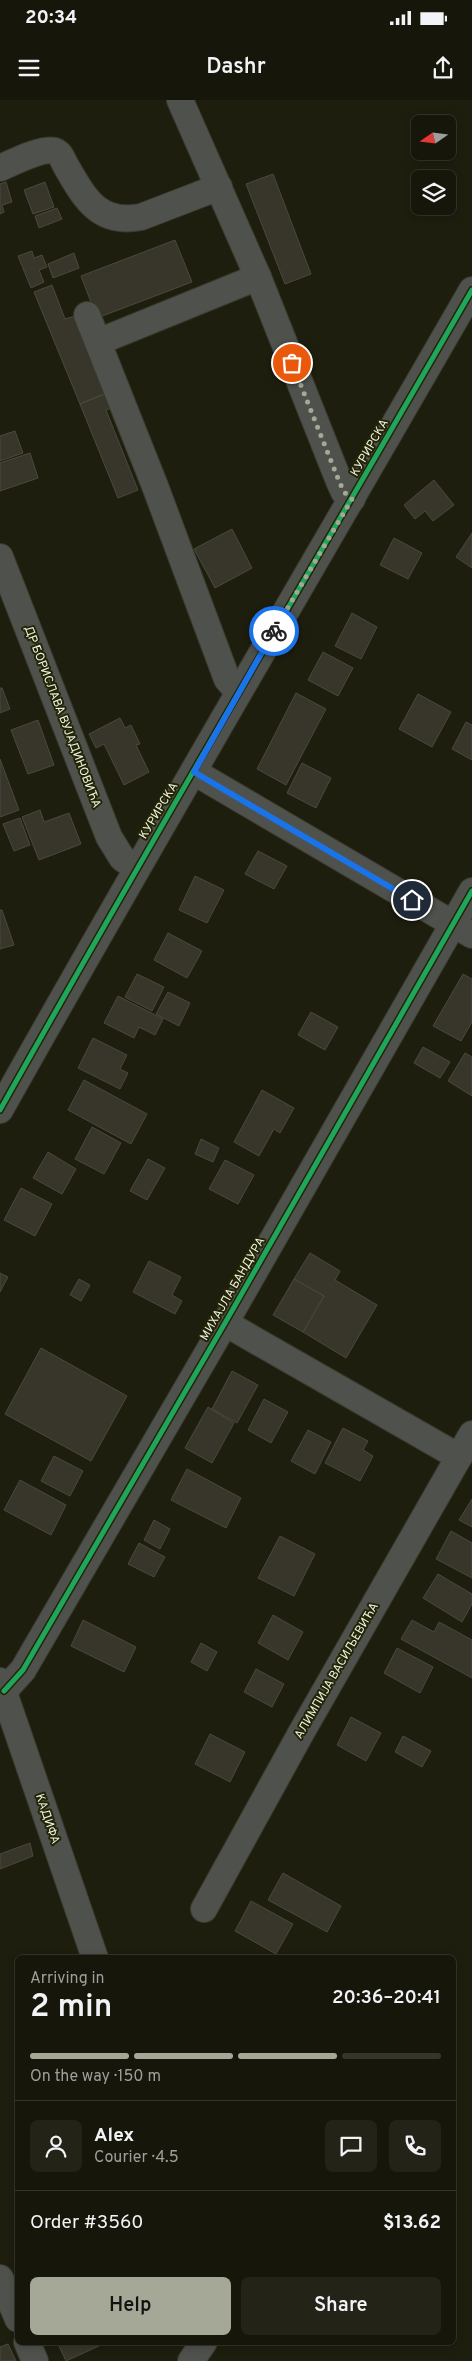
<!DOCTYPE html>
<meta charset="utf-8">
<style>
body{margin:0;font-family:Overpass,sans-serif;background:#232318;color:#f1f3f6;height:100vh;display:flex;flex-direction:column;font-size:19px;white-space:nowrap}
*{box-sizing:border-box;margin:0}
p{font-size:16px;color:#9e9f9c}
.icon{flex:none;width:28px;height:28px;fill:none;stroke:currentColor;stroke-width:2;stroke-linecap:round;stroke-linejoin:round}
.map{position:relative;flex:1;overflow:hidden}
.side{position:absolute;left:15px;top:1855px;width:441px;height:390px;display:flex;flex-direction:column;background:#16160a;border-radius:8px;box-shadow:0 2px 8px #0003,0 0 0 1px #35352b}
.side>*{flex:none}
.needle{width:32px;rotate:256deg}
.controls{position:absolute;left:411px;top:15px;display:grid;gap:10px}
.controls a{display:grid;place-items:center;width:45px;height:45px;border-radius:8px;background:#16160a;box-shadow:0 2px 8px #0003,0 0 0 1px #35352b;font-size:25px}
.pin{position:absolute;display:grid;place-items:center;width:42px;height:42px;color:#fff;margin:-21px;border:2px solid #fff;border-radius:50%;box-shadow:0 1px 5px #0007}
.courier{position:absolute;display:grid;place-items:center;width:50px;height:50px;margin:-25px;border:4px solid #1a73e8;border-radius:50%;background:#fff;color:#222;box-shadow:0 1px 6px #0007}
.summary em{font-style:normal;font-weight:600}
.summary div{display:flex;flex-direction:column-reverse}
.summary{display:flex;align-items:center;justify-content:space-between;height:85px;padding:0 15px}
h1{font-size:32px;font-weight:600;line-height:38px}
.bar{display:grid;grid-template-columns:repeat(4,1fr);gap:8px 5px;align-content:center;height:60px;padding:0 15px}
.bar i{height:6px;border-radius:4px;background:#35352b}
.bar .selected{background:#a6a897}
.bar p{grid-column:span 4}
.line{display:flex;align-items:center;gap:12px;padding:0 15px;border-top:1px solid #35352b}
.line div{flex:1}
.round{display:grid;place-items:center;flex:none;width:52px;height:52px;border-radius:8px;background:#232318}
.button{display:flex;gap:10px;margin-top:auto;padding:10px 15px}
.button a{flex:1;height:58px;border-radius:8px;background:#a6a897;color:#111;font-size:20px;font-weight:600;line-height:58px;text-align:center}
.button a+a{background:#232318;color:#f1f3f6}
.status{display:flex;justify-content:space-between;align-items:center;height:35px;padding:0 25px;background:#16160a;direction:ltr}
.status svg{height:14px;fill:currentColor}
header{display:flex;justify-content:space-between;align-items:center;height:65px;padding:0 15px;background:#16160a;font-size:22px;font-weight:600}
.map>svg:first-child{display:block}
</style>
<div class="status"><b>20:34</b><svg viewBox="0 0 49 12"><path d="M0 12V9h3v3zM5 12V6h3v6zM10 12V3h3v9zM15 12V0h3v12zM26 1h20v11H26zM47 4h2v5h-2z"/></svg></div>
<header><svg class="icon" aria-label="menu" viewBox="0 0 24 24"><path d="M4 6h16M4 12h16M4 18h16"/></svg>Dashr<svg class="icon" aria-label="share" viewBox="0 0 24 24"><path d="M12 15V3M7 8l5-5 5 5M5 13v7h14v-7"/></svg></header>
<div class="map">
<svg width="472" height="2261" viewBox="0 0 472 2261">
<rect width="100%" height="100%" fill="#1d1e0e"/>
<g fill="#38362a" stroke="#4b493c">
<polygon points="273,74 311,174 285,184 246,84"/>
<polygon points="6,82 12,102 2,105 4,112 0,114 0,84"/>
<polygon points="45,82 54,107 33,114 24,90"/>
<polygon points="57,108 62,119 39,128 35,116"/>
<polygon points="175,140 192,182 97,218 81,176"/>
<polygon points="32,151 34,158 42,155 47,167 39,170 44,182 31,188 18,156"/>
<polygon points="74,153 79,168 53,178 48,164"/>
<polygon points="52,185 65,219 75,216 106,293 80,304 34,192"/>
<polygon points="108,293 114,307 106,310 138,390 118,398 80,304"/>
<polygon points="15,331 23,353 0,361 0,336"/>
<polygon points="30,353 38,378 0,391 0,363"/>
<polygon points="434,380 454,405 433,421 425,411 415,419 404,405"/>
<polygon points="232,429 252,468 215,488 194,449"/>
<polygon points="472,433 472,468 456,457"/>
<polygon points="394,438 422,453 408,479 380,465"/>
<polygon points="352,513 377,527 361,559 335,546"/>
<polygon points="323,552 353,568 338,596 308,580"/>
<polygon points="0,588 2,588 10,609 0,613"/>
<polygon points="296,593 326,609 286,685 257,669"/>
<polygon points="418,594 451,612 432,647 399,629"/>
<polygon points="120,618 125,628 131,625 140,644 136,645 149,672 124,685 104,644 96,648 89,634"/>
<polygon points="38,620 54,665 28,674 11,630"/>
<polygon points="466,622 472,625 472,660 452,649"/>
<polygon points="0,659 19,710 0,717"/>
<polygon points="302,663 331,678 316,708 287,693"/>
<polygon points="40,710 44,722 69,713 81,744 39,760 22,717"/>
<polygon points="20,718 30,745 14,751 3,724"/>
<polygon points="258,751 287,766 274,789 245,774"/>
<polygon points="195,776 224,790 207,823 179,810"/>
<polygon points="0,810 2,810 14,845 0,849"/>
<polygon points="168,833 202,851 187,878 154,860"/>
<polygon points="137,874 164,887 152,911 125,897"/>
<polygon points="463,874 472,879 472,922 461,941 433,926"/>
<polygon points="168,892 190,903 179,926 156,914"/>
<polygon points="118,896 163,919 155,935 139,927 134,938 104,923"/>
<polygon points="311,912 338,927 325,950 298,935"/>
<polygon points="93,938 127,955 120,969 128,973 120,989 78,968"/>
<polygon points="423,947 450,962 440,978 414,963"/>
<polygon points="465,953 472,957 472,996 448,981"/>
<polygon points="84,980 147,1014 131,1044 68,1010"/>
<polygon points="262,990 294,1008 280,1033 274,1029 259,1056 234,1042"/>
<polygon points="92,1027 121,1043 104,1074 75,1059"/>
<polygon points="201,1039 219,1048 213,1062 195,1054"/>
<polygon points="48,1052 76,1069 62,1094 33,1078"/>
<polygon points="148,1059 165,1068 147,1100 130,1091"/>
<polygon points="225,1060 254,1075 238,1104 209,1089"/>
<polygon points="21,1088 52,1104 35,1136 4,1120"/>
<polygon points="310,1153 340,1171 335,1180 377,1205 346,1258 303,1232 324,1196 294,1179"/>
<polygon points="149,1161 181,1177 172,1195 182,1201 175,1214 133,1192"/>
<polygon points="0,1173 8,1177 0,1192"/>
<polygon points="79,1179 90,1185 81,1201 70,1195"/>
<polygon points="294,1179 324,1196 303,1232 273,1215"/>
<polygon points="41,1248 127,1296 91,1361 5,1314"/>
<polygon points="232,1271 258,1285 237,1323 212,1309"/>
<polygon points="264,1299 288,1312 271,1343 248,1330"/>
<polygon points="208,1307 234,1323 212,1363 185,1348"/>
<polygon points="343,1328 368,1341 363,1350 373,1356 360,1381 325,1363"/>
<polygon points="308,1330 331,1342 315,1374 291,1361"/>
<polygon points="54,1356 83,1371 70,1396 41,1381"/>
<polygon points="187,1369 241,1398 226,1428 171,1400"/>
<polygon points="20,1380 66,1405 51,1435 4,1410"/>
<polygon points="472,1399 472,1427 459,1420"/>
<polygon points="154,1420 170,1429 160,1449 144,1440"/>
<polygon points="451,1431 472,1443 472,1478 436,1459"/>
<polygon points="280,1436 315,1454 294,1496 258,1478"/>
<polygon points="139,1443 165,1457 154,1477 128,1464"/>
<polygon points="438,1474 472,1494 472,1504 462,1522 423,1498"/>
<polygon points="273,1515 303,1532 288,1560 258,1543"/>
<polygon points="83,1520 136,1547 124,1572 71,1546"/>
<polygon points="412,1520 434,1532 439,1522 472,1540 472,1578 401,1539"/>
<polygon points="201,1543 217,1552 207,1571 191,1562"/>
<polygon points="397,1548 433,1567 420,1593 384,1573"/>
<polygon points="256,1569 284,1584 272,1607 244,1592"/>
<polygon points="351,1617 381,1633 366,1661 337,1645"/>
<polygon points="210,1634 245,1652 230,1682 195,1664"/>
<polygon points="403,1636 431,1651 422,1667 395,1652"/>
<polygon points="30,1743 33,1756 0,1769 0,1754"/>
<polygon points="283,1773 341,1806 327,1832 268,1800"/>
<polygon points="251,1801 293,1824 276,1854 235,1831"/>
<polygon points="57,2242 98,2242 99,2246 66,2261"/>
<polygon points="8,2244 16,2261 0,2261 0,2247"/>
</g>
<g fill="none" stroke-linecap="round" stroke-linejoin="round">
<defs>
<g id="minor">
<polyline points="180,0 258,177 339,381 344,392 352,399"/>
<path d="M0,68C12,63 42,47 55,51C61,53 63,61 66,66C85,99 99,125 141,117L219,87"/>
<polyline points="87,215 155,386 227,579 238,592"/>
<polyline points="98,242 258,177"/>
<polyline points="0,457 109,737 122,758 136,768"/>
<polyline points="194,672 472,835"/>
<path d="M0,1010C154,735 315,463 472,190"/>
<polyline points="225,1223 459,1357"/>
<polyline points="0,1581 95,1858"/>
<polyline points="4,1591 23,1570 225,1223 472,791"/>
<polyline points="204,1809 301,1633 472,1334"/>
<polyline points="0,2178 18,2219"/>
<polyline points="27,2242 35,2261"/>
<polyline points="191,2261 204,2242"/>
</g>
</defs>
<use href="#minor" stroke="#3a3a2d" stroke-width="28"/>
<use href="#minor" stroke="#4f524c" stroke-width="26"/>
<defs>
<g id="cycleway">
<path d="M0,1010C154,735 315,463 472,190"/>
<polyline points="4,1591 23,1570 225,1223 472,791"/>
</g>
</defs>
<use href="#cycleway" stroke="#232507" stroke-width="8"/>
<use href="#cycleway" stroke="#20a55d" stroke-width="5"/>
</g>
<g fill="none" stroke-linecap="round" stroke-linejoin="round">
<polyline stroke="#a6a897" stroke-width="5" stroke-dasharray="0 9" points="274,531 352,399 344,392 339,381 292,263"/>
<polyline stroke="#1a73e8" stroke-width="6" points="274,531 194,672 412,800"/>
</g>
<g text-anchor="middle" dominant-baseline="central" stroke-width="4" stroke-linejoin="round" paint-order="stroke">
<g font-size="12" fill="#f0f3e1" stroke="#232507">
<text transform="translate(370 348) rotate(-60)">КУРИРСКА</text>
<text transform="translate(62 617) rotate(69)">ДР БОРИСЛАВА ВУЈАДИНОВИЋА</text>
<text transform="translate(159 711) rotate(-59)">КУРИРСКА</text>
<text transform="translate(233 1189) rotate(-60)">МИХАЈЛА БАНДУРА</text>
<text transform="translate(337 1571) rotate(-60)">АЛИМПИЈА ВАСИЉЕВИЋА</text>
<text transform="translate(47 1719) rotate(71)">КАДИФА</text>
</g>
</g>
</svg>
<div class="controls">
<a><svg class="needle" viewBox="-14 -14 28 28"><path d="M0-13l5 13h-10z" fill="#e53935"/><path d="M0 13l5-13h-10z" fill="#9e9f9c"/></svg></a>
<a><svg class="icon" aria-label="layers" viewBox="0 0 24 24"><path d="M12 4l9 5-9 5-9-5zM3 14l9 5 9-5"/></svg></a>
</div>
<div class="pin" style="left:292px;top:263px;background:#ea580c"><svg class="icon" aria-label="bag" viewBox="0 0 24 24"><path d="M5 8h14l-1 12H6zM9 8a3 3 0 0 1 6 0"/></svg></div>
<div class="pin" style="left:412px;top:800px;background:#1f2937"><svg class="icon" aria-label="home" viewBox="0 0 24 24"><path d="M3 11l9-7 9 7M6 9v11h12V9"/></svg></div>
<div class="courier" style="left:274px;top:531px"><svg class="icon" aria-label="bike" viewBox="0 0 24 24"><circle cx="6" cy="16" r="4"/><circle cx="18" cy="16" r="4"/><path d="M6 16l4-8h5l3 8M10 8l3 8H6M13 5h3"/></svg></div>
<section class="side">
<div class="summary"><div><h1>2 min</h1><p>Arriving in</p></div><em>20:36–20:41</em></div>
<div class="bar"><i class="selected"></i><i class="selected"></i><i class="selected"></i><i></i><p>On the way · 150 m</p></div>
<div class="line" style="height:90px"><a class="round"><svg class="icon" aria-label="person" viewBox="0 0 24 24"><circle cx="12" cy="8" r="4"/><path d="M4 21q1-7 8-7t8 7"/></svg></a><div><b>Alex</b><p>Courier · 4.5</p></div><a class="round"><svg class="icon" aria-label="chat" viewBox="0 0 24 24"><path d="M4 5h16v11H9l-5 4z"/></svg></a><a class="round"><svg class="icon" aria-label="phone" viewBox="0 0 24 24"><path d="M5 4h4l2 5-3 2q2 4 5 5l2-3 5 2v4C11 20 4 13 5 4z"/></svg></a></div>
<div class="line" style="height:65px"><div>Order #3560</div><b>$13.62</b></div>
<div class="button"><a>Help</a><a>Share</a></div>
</section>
</div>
